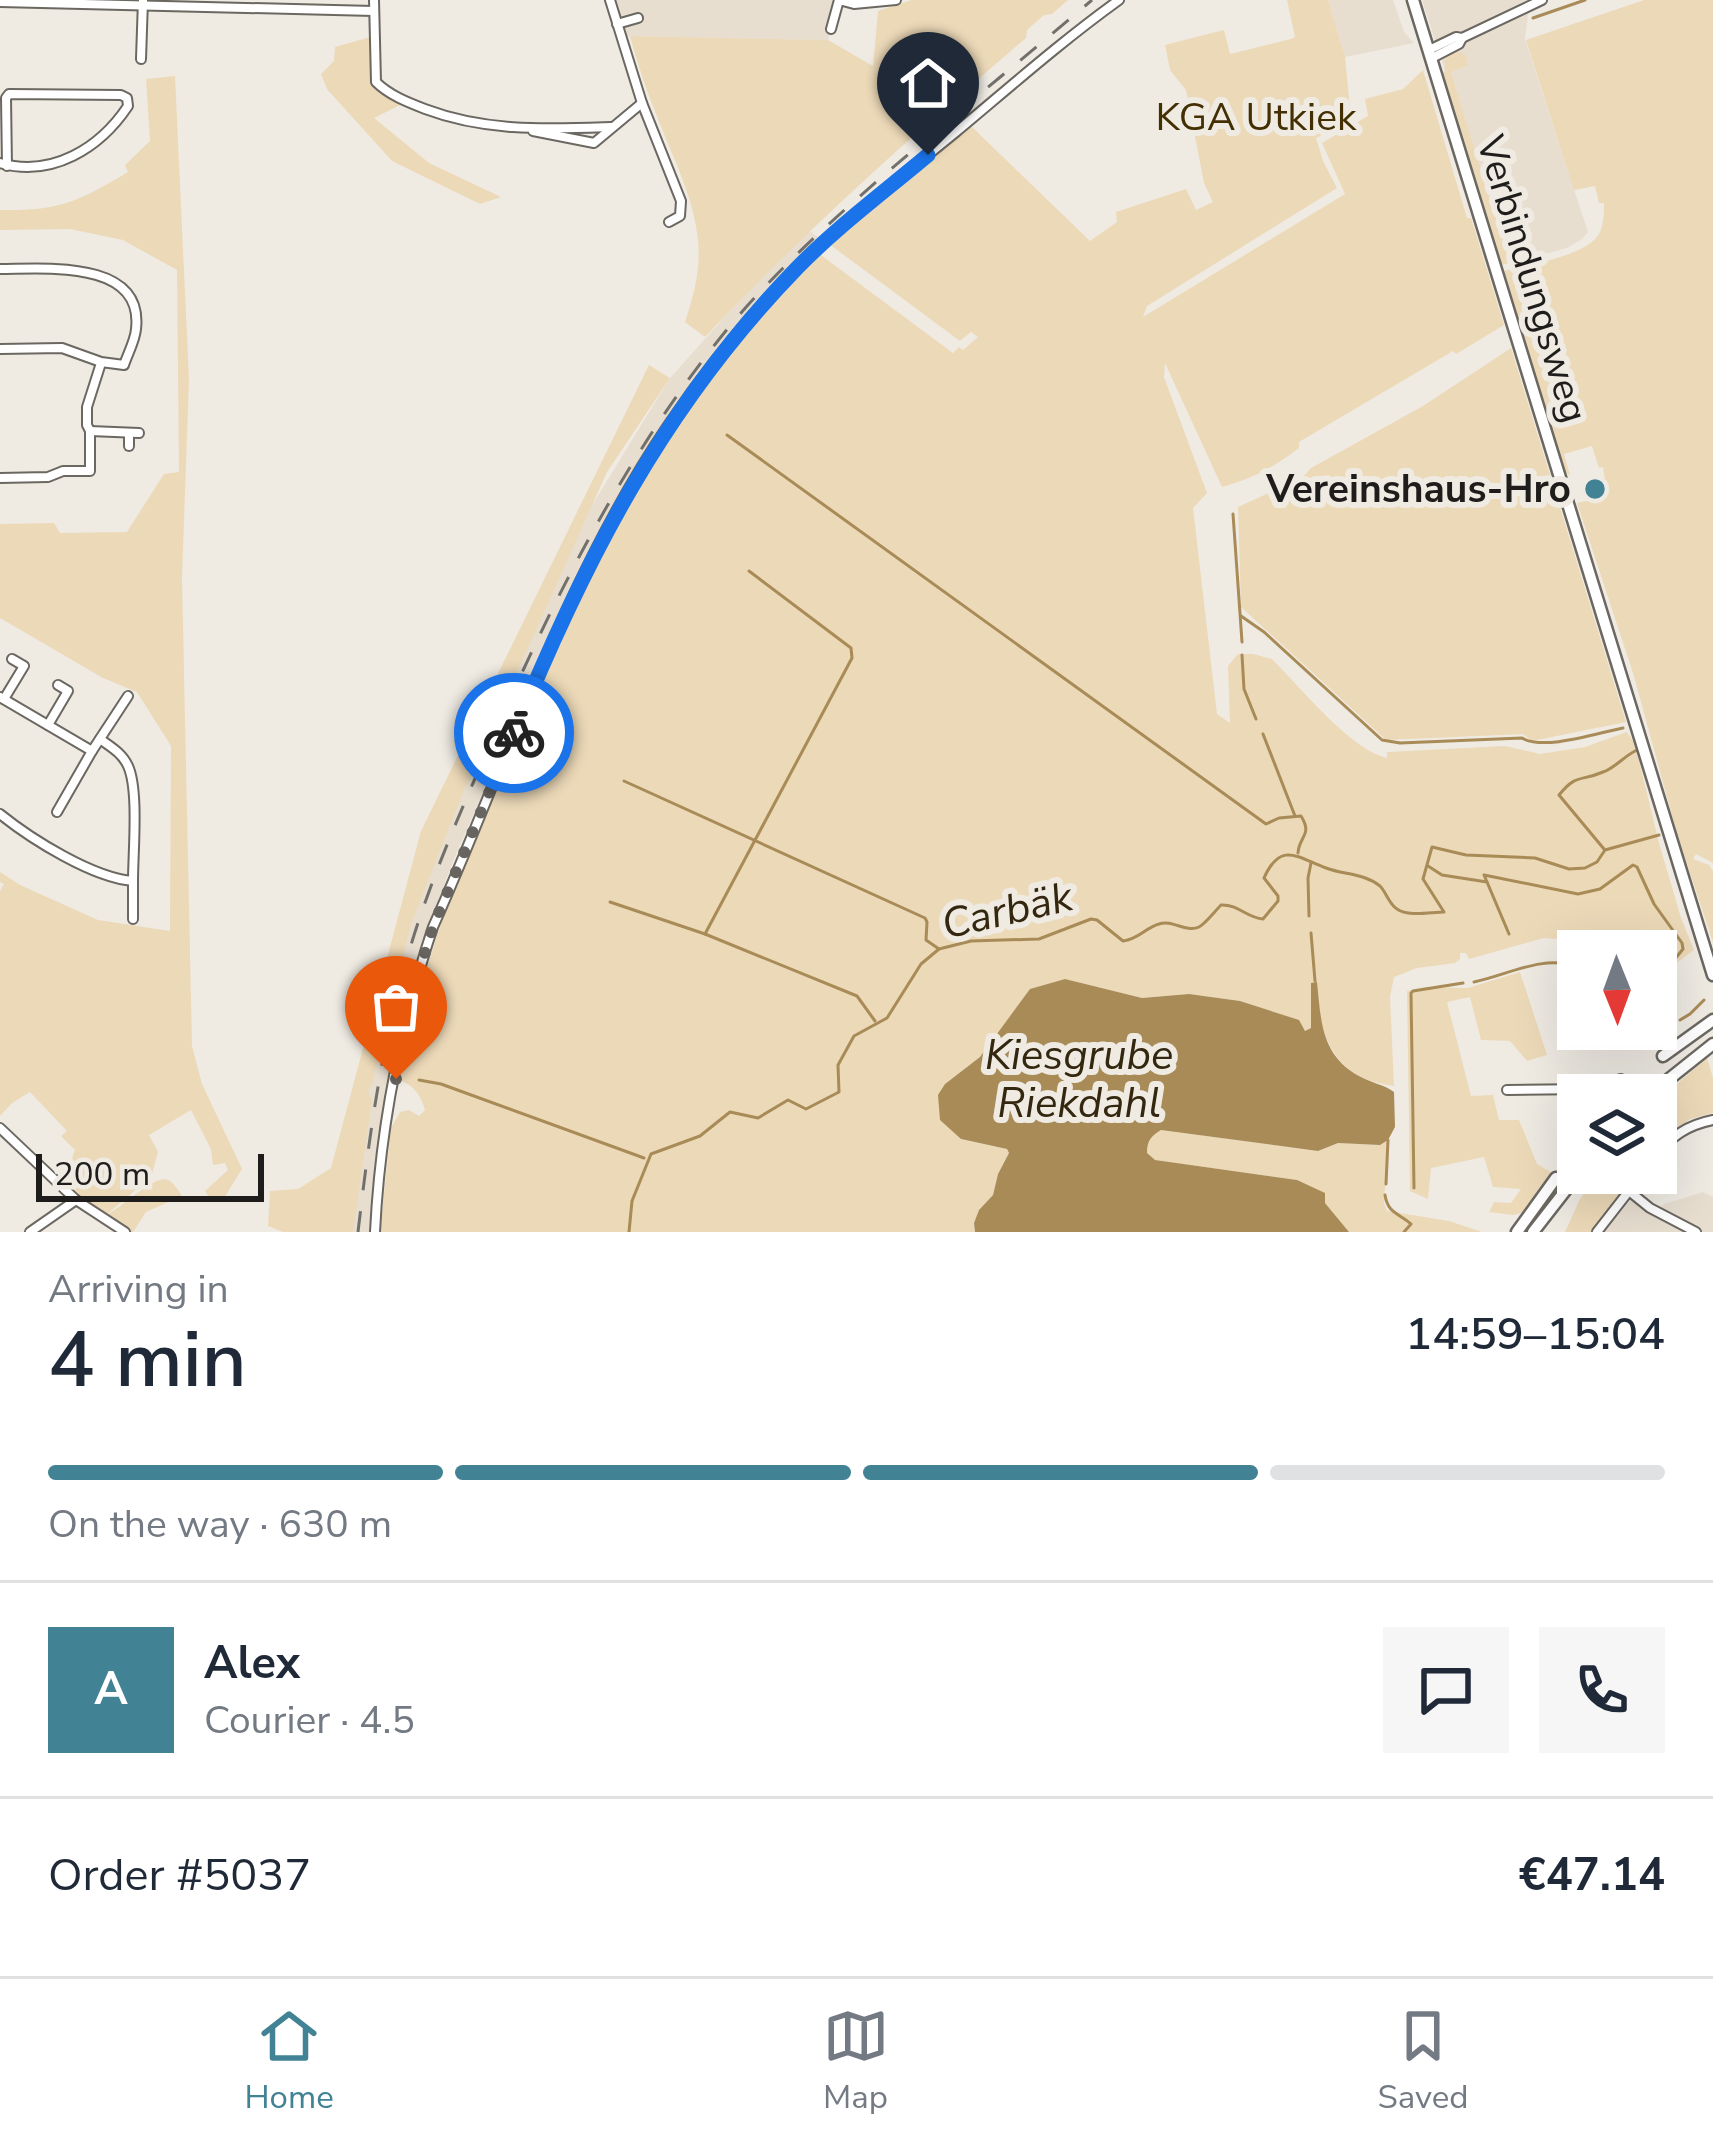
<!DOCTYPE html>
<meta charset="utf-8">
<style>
body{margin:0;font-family:"Nunito Sans",sans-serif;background:#f6f6f7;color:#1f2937;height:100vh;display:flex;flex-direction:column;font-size:45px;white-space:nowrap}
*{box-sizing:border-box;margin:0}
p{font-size:39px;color:#747a83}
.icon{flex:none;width:66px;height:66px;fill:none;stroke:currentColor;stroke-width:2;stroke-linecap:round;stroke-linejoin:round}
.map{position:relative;height:1232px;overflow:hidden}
.sheet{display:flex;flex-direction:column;background:#fff;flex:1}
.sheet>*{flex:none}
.needle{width:78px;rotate:179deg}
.tools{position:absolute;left:1557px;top:930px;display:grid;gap:24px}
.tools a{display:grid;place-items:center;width:120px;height:120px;border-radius:0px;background:#fff;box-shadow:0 12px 48px #0002;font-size:60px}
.scale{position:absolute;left:36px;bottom:30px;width:228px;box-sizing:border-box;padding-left:12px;border:6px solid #1f1d1b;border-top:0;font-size:33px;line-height:42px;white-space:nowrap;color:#1f1d1b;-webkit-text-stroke:9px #efebe3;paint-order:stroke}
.pin{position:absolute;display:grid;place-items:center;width:102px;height:102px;color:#fff;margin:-123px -51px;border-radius:50% 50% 50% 0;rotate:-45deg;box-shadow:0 0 12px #0007}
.pin .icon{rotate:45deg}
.courier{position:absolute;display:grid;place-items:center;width:120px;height:120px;margin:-60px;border:9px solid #1a73e8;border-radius:50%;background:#fff;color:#222;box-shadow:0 3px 15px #0007}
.headline em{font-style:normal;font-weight:600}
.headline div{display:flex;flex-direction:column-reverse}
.headline{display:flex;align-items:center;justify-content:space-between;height:204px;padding:0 48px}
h1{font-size:78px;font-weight:600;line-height:90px}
.bar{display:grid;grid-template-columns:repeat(4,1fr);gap:18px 12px;align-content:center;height:144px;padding:0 48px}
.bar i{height:15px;border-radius:9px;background:#e0e1e3}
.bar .on{background:#418294}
.bar p{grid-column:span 4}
.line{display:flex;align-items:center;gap:30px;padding:0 48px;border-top:3px solid #e0e1e3}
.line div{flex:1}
.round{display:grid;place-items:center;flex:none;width:126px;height:126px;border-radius:0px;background:#f6f6f7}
.tab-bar{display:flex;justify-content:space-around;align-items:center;height:168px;border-top:3px solid #e0e1e3;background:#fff;font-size:33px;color:#747a83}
.tab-bar a{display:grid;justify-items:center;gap:6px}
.tab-bar .on{color:#418294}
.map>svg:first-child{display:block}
</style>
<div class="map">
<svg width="1713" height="1232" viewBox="0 0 1713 1232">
<rect width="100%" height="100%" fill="#efebe3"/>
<g fill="#e7ded0">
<polygon points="610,0 839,0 828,40 630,36 622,39"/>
<polygon points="1328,0 1393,0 1404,32 1414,43 1345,57"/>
<polygon points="1422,0 1530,0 1525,39 1588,232 1582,239 1567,248 1519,261 1502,203 1491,205 1451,72 1445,71"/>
<polygon points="809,231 821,239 766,294 717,351 644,454 617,500 561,614 456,854 429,924 399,1032 387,1099 369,1232 353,1232 365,1088 397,951 443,816 588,512 670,378 756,282"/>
<polygon points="1703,1192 1713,1197 1713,1232 1604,1232 1632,1199 1656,1214 1664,1204"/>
</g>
<g fill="#ecd9b8">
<path d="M912,0H1068L1052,14L1044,15L1027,30L1026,38C915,133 806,230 705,337L685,322C694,295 701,268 698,240C694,199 675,162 660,124C648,95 638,66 630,36L828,40L873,66L878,11Z"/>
<path d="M1287,0H1328L1345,57L1351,120L1316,138L1323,161L1337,188L1147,306L1143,317L1345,194L1322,143L1368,116L1365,99L1403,89L1423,70L1467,218H1471L1504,325L1456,354L1453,351L1299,442V448C1276,466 1250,480 1222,487L1165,363L1164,377L1207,493L1193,508L1217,714L1230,723L1228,666L1238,654H1253L1272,659C1299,686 1351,750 1387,758V752L1505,746L1540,754L1585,747L1627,732L1635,744L1659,843L1681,918L1694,950L1671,967L1668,963L1656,966V951H1594L1582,941L1544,938L1469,959L1466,953H1460V959L1455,963L1417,968L1394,977L1390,997L1394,1086C1331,1078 1323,1037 1311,983V1028L1305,1031L1298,1020L1240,1001L1189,994L1142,998L1065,979L1031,989L980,1057L945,1084L960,1139L1007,1149L1009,1153L998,1174L993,1195L979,1210L974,1223L975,1232H380L391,1128L400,1112L409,1110L419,1116L425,1110C421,1095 414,1086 400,1080L413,1013L445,910L529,707L562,642L560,637L580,592L632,493L667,436L746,331L818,253L953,353L959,347L963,350L978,337L971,332L960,341L829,244L970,125L1090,241L1117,222L1116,212L1186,189L1196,210L1213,202L1204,183L1186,90L1170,70L1165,45L1224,30L1230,54L1291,39L1295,37Z"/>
<path d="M1644,0H1713V863L1696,854L1693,859L1709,865L1713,871V942L1678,837L1633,673L1577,503L1607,496L1603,467L1599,468L1592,446L1564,454L1570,475L1563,471L1504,271C1527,265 1591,255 1600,232C1604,223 1604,211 1604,203H1599L1595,186L1574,190L1526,40Z"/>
<polygon points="374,36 375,76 404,103 374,118 429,163 501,197 480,204 392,161 327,89 321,74 334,61 335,47"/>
<polygon points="1456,51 1466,55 1468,65 1451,72 1491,204 1501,202 1519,261 1500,265 1442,73 1445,71 1445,58"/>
<path d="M175,76L189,379L182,578L192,1046L202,1084L242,1169L224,1198L211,1200L205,1191L228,1170L225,1163L213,1165L211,1149L191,1110L149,1135L158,1152L151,1177L106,1215C121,1209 154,1174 168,1180C174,1183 179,1191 182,1196L146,1212L133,1232H125L70,1189L79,1182L80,1170L72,1158L75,1150L61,1136L67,1131L30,1092L12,1103L0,1116V891L4,884L0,882V872L20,885L98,920L170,931L171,746L137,692L103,678L0,618V524L54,523L60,533L127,532L164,474L179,472L177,270L123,240L70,229L0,230V210C59,211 78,202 128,172L125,165L150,141L146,79Z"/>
<polygon points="1511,348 1626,722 1532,741 1523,734 1386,740 1241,607 1238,507 1302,478 1311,468 1423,406"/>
<polygon points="649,365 670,378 607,472 464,790 411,924 372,1084 368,1091 372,1100 353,1232 283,1232 268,1226 270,1191 298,1189 331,1168 421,831"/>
<polygon points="1520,972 1547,1055 1527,1061 1510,1041 1481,1040 1470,997 1447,1002 1471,1096 1493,1095 1499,1120 1519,1120 1537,1164 1552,1173 1525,1212 1514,1215 1489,1212 1494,1202 1511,1203 1521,1189 1493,1187 1484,1157 1431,1168 1428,1199 1410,1191 1407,991 1425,987 1468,988"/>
<polygon points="1707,1058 1713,1078 1713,1113 1690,1119 1666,1137 1656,1128 1656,1102"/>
<path d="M1161,1130L1318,1151L1338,1143L1379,1145L1388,1140L1384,1203L1387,1211L1449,1221L1482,1232H1349L1325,1203L1297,1180L1154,1160L1147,1154C1147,1142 1151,1136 1161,1130Z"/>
<polygon points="1599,1173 1631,1173 1623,1190 1591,1232 1565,1232 1580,1199"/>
</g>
<path fill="#a88b57" d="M1065,979L1142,998L1189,994L1240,1001L1299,1020L1305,1031L1311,1028V983L1317,982C1321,1021 1321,1055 1359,1076C1371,1083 1383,1084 1394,1092L1395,1127L1388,1140L1380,1145L1338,1143L1318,1151L1161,1130C1151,1136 1147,1141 1147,1153L1155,1160L1297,1180L1325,1193V1203L1349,1232H975L974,1223L979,1210L993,1195L998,1174L1009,1153L1007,1149L961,1139L940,1120L938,1095L945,1084L980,1057L1030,989Z"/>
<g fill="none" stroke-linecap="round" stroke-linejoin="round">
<g stroke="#a88b57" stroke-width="3">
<polyline points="1533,18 1585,0"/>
<path d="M727,435L1266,824L1279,818L1301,816C1313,835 1299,836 1298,853"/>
<polyline points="1233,514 1242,642"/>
<polyline points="749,571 851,648 852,658 705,934 857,996 875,1021"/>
<path d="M1241,616L1264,632L1382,740L1400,743L1522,738C1544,751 1597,733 1623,728"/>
<polyline points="1242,655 1244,689 1256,719"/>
<polyline points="1263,734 1295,816"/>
<polyline points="624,781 925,918 927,922 926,940 939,949"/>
<path d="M1604,849L1559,795C1577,773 1580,782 1603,772C1615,768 1624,756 1637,750"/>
<polyline points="1428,866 1442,875 1487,882 1509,934"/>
<polyline points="1487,882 1484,875 1578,894 1600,889 1633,865 1637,867 1654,904 1682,943 1683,949 1670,965"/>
<polyline points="610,902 705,934"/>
<polyline points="1309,916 1308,878 1311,863"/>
<polyline points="1311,933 1315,981"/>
<path d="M1474,982C1508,975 1543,954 1578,967"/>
<polyline points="1656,990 1663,1013"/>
<polyline points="1680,1020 1690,1014 1704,1000"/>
<polyline points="419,1080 441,1084 644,1158"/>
<polyline points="1386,1184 1388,1140"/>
<polyline points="1414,1188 1411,993 1413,991 1463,983"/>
<path d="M1385,1195C1388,1214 1399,1213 1411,1224L1404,1232"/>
<path d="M629,1232L632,1201L651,1154L700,1136L730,1112L758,1118L788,1100L806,1109L839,1092L838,1065L854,1036L887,1018L921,964L939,949L971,941L1039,939L1091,919L1097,920L1123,941C1139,939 1145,928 1159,924C1172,919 1186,933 1199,927C1206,923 1215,911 1221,905C1238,904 1247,918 1263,919L1278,901V896L1264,878C1281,840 1298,858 1326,868C1344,875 1364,873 1380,886C1386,892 1389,904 1397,909C1408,917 1431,912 1444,912L1423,879L1432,847L1466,855L1535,858L1569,869L1585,868L1597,862L1605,850L1659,835"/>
</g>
<defs>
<g id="minor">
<path d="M374,0L376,82C389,95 407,102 425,109C486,132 547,129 611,127"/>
<polyline points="610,0 642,103 681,201 680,216 669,222"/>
<polyline points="839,0 854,4 896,0"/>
<polyline points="0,2 374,11"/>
<polyline points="617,24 638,18"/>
<polyline points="831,29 839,0"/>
<polyline points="1429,50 1456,37 1462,38"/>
<polyline points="1432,58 1459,44 1462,38 1542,0"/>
<polyline points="141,59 143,0"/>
<polyline points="533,131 594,143 642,103"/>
<path d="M0,163C52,178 100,148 128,106L127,98L121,95L9,94L6,98L7,166"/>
<path d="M0,269C44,269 144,259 136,329C135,341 128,353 124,365L101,362L62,348L0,349"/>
<polyline points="90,431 139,433"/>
<polyline points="129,433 129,446"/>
<polyline points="0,478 48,477 63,471 90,471 90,431 87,425 87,407 101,363"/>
<polyline points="0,697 92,751 128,696"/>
<polyline points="4,699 24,666 12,659"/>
<polyline points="48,725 68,691 58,685"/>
<path d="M100,739C111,747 122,753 128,766C139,790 133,852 133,881"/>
<polyline points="57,812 92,751"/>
<path d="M0,814C31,839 93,878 133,881V919"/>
<polyline points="1590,1089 1621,1079"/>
<polyline points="1507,1090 1590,1089 1592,1095"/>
<polyline points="0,1128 76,1200 125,1232"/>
<path d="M1656,1156C1671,1136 1688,1125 1713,1120"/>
<polyline points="1629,1191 1650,1208 1696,1232"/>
<polyline points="30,1232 76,1200"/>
<path d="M375,1232C380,1130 401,1024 433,927C509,758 564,578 669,424C713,359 766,296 823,243C865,204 911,169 956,132C1010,87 1062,41 1119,0"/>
<polyline points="1597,1232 1643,1173"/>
</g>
<g id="major">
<polyline points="1413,0 1713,975"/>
<polyline points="1663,1056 1713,1020"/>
<polyline points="1649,1095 1713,1044"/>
<polyline points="1517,1232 1556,1178"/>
<polyline points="1533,1232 1579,1173"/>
</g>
</defs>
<use href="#minor" stroke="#6b6761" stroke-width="12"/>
<use href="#major" stroke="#6b6761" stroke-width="15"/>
<use href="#minor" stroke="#fff" stroke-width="8"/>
<use href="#major" stroke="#fff" stroke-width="10"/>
<path stroke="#72706b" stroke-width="3" stroke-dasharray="21 21" stroke-linecap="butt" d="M358,1232C369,1139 381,1046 408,955C429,883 460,813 490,744C555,595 629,447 734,321C787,259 849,205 911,152C971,101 1032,51 1092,0"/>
</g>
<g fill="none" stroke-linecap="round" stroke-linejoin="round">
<polyline stroke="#686561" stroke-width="12" stroke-dasharray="0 21.6" points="396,1079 417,978 433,927 514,733"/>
<path stroke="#1a73e8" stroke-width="15" d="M514,733C585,559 664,405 797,268C837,227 884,192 928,155"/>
</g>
<circle fill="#418294" stroke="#efebe3" stroke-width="4.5" cx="1595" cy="489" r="12"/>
<g text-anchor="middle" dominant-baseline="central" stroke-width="12" stroke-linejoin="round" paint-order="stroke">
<g font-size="39" fill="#432f02" stroke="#efebe3">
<text x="1256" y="117">KGA Utkiek</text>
</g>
<g font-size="39" fill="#1f1d1b" stroke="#efebe3">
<text transform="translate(1532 279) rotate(73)">Verbindungsweg</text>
</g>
<g font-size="39" font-weight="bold" fill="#1f1d1b" stroke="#efebe3" text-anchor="end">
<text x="1571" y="489">Vereinshaus-Hro</text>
</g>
<g font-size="42" font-style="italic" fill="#34270f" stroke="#efebe3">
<text transform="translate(1007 911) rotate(-13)">Carbäk</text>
<text x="1079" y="1055">Kiesgrube<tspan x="1079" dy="48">Riekdahl</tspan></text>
</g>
</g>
</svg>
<div class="tools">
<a><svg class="needle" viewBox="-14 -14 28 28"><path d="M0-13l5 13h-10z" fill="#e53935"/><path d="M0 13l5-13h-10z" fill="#747a83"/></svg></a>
<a><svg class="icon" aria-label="layers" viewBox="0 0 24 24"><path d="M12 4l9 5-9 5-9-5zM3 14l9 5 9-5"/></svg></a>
</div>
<div class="scale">200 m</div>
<div class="pin" style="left:396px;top:1079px;background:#ea580c"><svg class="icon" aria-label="bag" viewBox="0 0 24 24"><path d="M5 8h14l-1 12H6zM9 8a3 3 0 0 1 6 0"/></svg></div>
<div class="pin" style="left:928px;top:155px;background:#1f2937"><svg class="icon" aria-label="home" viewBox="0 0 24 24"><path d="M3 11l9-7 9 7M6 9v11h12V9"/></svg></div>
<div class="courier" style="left:514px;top:733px"><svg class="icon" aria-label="bike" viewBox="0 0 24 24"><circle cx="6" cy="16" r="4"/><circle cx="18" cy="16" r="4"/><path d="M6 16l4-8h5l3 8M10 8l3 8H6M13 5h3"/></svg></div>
</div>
<section class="sheet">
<div class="headline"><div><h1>4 min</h1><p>Arriving in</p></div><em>14:59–15:04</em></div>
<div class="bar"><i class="on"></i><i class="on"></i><i class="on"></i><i></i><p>On the way · 630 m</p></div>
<div class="line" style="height:216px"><b class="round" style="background:#418294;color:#fff">A</b><div><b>Alex</b><p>Courier · 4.5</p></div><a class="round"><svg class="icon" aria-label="chat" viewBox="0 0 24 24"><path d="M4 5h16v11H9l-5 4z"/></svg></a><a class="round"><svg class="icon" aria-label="phone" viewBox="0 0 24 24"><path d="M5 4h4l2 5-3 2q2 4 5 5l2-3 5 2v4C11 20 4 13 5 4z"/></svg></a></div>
<div class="line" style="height:156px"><div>Order #5037</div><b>€47.14</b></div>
</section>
<nav class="tab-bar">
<a class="on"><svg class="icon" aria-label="home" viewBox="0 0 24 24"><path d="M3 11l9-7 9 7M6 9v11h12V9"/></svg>Home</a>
<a><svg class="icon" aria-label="map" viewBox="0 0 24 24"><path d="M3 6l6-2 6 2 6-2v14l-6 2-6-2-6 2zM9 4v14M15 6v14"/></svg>Map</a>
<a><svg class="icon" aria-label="saved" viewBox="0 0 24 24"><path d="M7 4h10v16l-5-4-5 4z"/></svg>Saved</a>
</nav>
